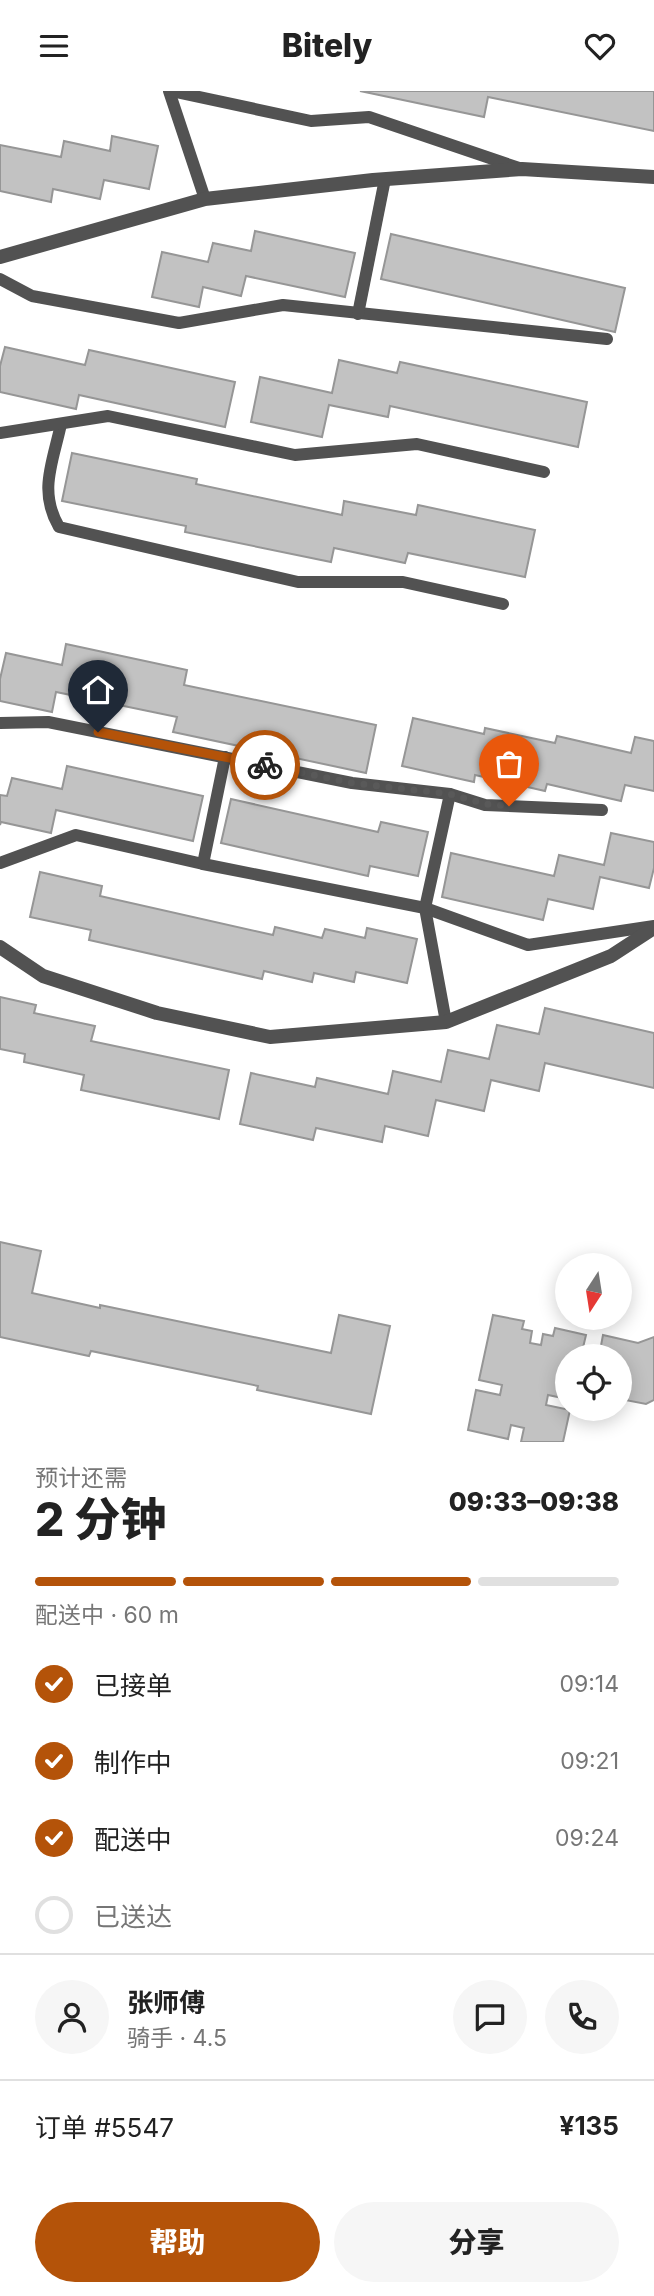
<!DOCTYPE html>
<html lang="zh">
<meta charset="utf-8">
<style>
body{margin:0;font-family:Inter,"Noto Sans SC",sans-serif;background:#f6f6f6;color:#222;height:100vh;display:flex;flex-direction:column;font-size:26px;white-space:nowrap}
*{box-sizing:border-box;margin:0}
p{font-size:23px;color:#767676}
.icon{flex:none;width:38px;height:38px;fill:none;stroke:currentColor;stroke-width:2;stroke-linecap:round;stroke-linejoin:round}
.map{position:relative;height:1351px;overflow:hidden}
.panel{display:flex;flex-direction:column;background:#fff;flex:1}
.panel>*{flex:none}
.needle{width:46px;rotate:192deg}
.controls{position:absolute;left:555px;top:1162px;display:grid;gap:14px}
.controls a{display:grid;place-items:center;width:77px;height:77px;border-radius:50%;background:#fff;box-shadow:0 4px 18px #0003;font-size:35px}
.pin{position:absolute;display:grid;place-items:center;width:60px;height:60px;color:#fff;margin:-72px -30px;border-radius:50% 50% 50% 0;rotate:-45deg;box-shadow:0 0 7px #0007}
.pin .icon{rotate:45deg}
.courier{position:absolute;display:grid;place-items:center;width:70px;height:70px;margin:-35px;border:5px solid #b45309;border-radius:50%;background:#fff;color:#222;box-shadow:0 2px 9px #0007}
.head em{font-style:normal;font-weight:800}
.head div{display:flex;flex-direction:column-reverse}
.head{display:flex;align-items:center;justify-content:space-between;height:119px;padding:0 35px}
h1{font-size:46px;font-weight:800;line-height:52px}
.bar{display:grid;grid-template-columns:repeat(4,1fr);gap:10px 7px;align-content:center;height:84px;padding:0 35px}
.bar i{height:9px;border-radius:5px;background:#e0e0e0}
.bar .active{background:#b45309}
.bar p{grid-column:span 4}
.line{display:flex;align-items:center;gap:18px;padding:0 35px;border-top:2px solid #e0e0e0}
.line div{flex:1}
.round{display:grid;place-items:center;flex:none;width:74px;height:74px;border-radius:37px;background:#f6f6f6}
ol{padding:0 35px;list-style:none}
li{display:flex;align-items:center;gap:21px;height:77px}
li p{margin-inline-start:auto}
li .icon{padding:7px;border-radius:50%;background:#b45309;color:#fff;stroke-width:4}
li:last-child{color:#767676}
li i{width:38px;height:38px;border:4px solid #e0e0e0;border-radius:50%}
.button{display:flex;gap:14px;margin-top:auto;padding:14px 35px}
.button a{flex:1;height:80px;border-radius:42px;background:#b45309;color:#fff;font-size:28px;font-weight:800;line-height:80px;text-align:center}
.button a+a{background:#f6f6f6;color:#222}
header{display:flex;justify-content:space-between;align-items:center;height:91px;padding:0 35px;background:#fff;font-size:32px;font-weight:800}
.map>svg:first-child{display:block}
</style>
<header><svg class="icon" aria-label="menu" viewBox="0 0 24 24"><path d="M4 6h16M4 12h16M4 18h16"/></svg>Bitely<svg class="icon" aria-label="heart" viewBox="0 0 24 24"><path d="M12 20l-8-8c-3-5 5-10 8-4 3-6 11-1 8 4z"/></svg></header>
<div class="map">
<svg width="654" height="1351" viewBox="0 0 654 1351">
<rect width="100%" height="100%" fill="#fff"/>
<g fill="#c2c2c2" stroke="#969696" stroke-width="2">
<polygon points="360,0 654,0 654,40 488,6 484,26"/>
<polygon points="112,45 158,55 149,98 104,89 100,108 53,98 51,111 0,100 0,54 61,66 64,50 110,60"/>
<polygon points="255,140 355,162 345,206 246,185 241,205 203,196 199,216 152,206 162,161 208,171 213,152 251,160"/>
<polygon points="391,143 625,197 615,241 381,188"/>
<polygon points="5,256 85,274 89,259 235,291 225,336 79,304 76,318 0,301 0,275"/>
<polygon points="339,269 397,282 400,271 587,311 578,356 390,315 388,326 329,314 322,346 251,331 260,286 332,302"/>
<polygon points="72,362 197,388 196,393 342,424 344,410 416,424 418,414 535,439 525,486 408,462 405,472 334,457 331,471 185,441 186,435 62,410"/>
<polygon points="66,553 187,579 184,594 376,634 366,682 173,641 177,626 56,601 52,621 0,610 0,588 6,562 62,574"/>
<polygon points="413,627 484,643 485,637 555,652 557,645 631,662 635,646 654,650 654,700 625,694 621,710 547,693 545,700 475,684 474,691 402,675"/>
<polygon points="67,675 203,705 193,750 56,719 51,742 1,731 0,734 0,704 7,705 12,687 62,698"/>
<polygon points="231,708 378,741 381,731 428,741 418,785 370,775 368,785 221,752"/>
<polygon points="611,742 654,751 654,777 649,797 600,786 593,818 548,808 543,829 442,806 451,762 554,785 559,764 604,774"/>
<polygon points="40,781 102,795 100,805 273,844 275,836 322,847 325,838 365,847 367,837 417,848 407,892 356,881 354,891 314,882 312,891 264,880 262,888 89,849 91,839 30,826"/>
<polygon points="0,906 36,914 34,922 95,935 91,950 229,979 219,1028 81,999 84,984 24,971 25,963 0,958"/>
<polygon points="545,917 654,942 654,997 545,972 539,1000 491,989 484,1020 436,1009 428,1045 385,1035 382,1051 316,1037 313,1049 240,1033 251,982 315,996 317,987 388,1003 393,980 441,991 448,959 489,968 497,934 539,943"/>
<polygon points="0,1151 41,1160 32,1202 100,1217 100,1214 331,1262 339,1224 390,1235 371,1323 257,1299 258,1295 91,1260 89,1265 0,1246"/>
<polygon points="493,1224 524,1230 522,1238 532,1240 530,1252 541,1254 543,1243 553,1245 555,1237 586,1244 581,1265 567,1265 567,1308 548,1304 546,1314 570,1319 563,1351 521,1351 524,1337 511,1334 508,1348 468,1339 476,1299 500,1304 502,1294 479,1289"/>
<polygon points="603,1244 638,1252 654,1246 654,1309 646,1313 620,1308 620,1265 599,1265"/>
</g>
<g fill="none" stroke-linecap="round" stroke-linejoin="round">
<g stroke="#525252" stroke-width="12">
<polyline points="169,0 205,108"/>
<polyline points="171,0 311,30 369,26 519,77"/>
<polyline points="0,188 32,205 179,232 283,214 607,248"/>
<polyline points="358,223 385,88"/>
<path d="M61,333C53,371 38,400 59,436L298,491H403L503,513"/>
<polyline points="0,342 108,325 295,364 417,353 544,381"/>
<polyline points="0,632 48,631 352,692 450,703 485,714 602,719"/>
<polyline points="0,772 76,744 203,773 425,817 528,854 654,835"/>
<polyline points="203,773 225,666"/>
<polyline points="446,931 425,817 450,703"/>
</g>
<g stroke="#525252" stroke-width="14">
<polyline points="0,166 205,108 373,89 522,78 654,86"/>
<polyline points="0,856 43,885 157,922 270,946 446,931 611,865 654,837"/>
</g>
</g>
<g fill="none" stroke-linecap="round" stroke-linejoin="round">
<polyline stroke="#595959" stroke-width="7" stroke-dasharray="0 12.6" points="265,674 352,692 450,703 485,713 509,715"/>
<polyline stroke="#b45309" stroke-width="9" points="98,641 265,674"/>
</g>
</svg>
<div class="controls">
<a><svg class="needle" viewBox="-14 -14 28 28"><path d="M0-13l5 13h-10z" fill="#e53935"/><path d="M0 13l5-13h-10z" fill="#767676"/></svg></a>
<a><svg class="icon" aria-label="locate" viewBox="0 0 24 24"><circle cx="12" cy="12" r="6"/><path d="M12 2v4M12 18v4M2 12h4M18 12h4"/></svg></a>
</div>
<div class="pin" style="left:509px;top:715px;background:#ea580c"><svg class="icon" aria-label="bag" viewBox="0 0 24 24"><path d="M5 8h14l-1 12H6zM9 8a3 3 0 0 1 6 0"/></svg></div>
<div class="pin" style="left:98px;top:641px;background:#1f2937"><svg class="icon" aria-label="home" viewBox="0 0 24 24"><path d="M3 11l9-7 9 7M6 9v11h12V9"/></svg></div>
<div class="courier" style="left:265px;top:674px"><svg class="icon" aria-label="bike" viewBox="0 0 24 24"><circle cx="6" cy="16" r="4"/><circle cx="18" cy="16" r="4"/><path d="M6 16l4-8h5l3 8M10 8l3 8H6M13 5h3"/></svg></div>
</div>
<section class="panel">
<div class="head"><div><h1>2 分钟</h1><p>预计还需</p></div><em>09:33–09:38</em></div>
<div class="bar"><i class="active"></i><i class="active"></i><i class="active"></i><i></i><p>配送中 · 60 m</p></div>
<ol>
<li><svg class="icon" aria-label="check" viewBox="0 0 24 24"><path d="M5 12l5 5 9-10"/></svg>已接单<p>09:14</p></li>
<li><svg class="icon" aria-label="check" viewBox="0 0 24 24"><path d="M5 12l5 5 9-10"/></svg>制作中<p>09:21</p></li>
<li><svg class="icon" aria-label="check" viewBox="0 0 24 24"><path d="M5 12l5 5 9-10"/></svg>配送中<p>09:24</p></li>
<li><i></i>已送达</li>
</ol>
<div class="line" style="height:126px"><a class="round"><svg class="icon" aria-label="person" viewBox="0 0 24 24"><circle cx="12" cy="8" r="4"/><path d="M4 21q1-7 8-7t8 7"/></svg></a><div><b>张师傅</b><p>骑手 · 4.5</p></div><a class="round"><svg class="icon" aria-label="chat" viewBox="0 0 24 24"><path d="M4 5h16v11H9l-5 4z"/></svg></a><a class="round"><svg class="icon" aria-label="phone" viewBox="0 0 24 24"><path d="M5 4h4l2 5-3 2q2 4 5 5l2-3 5 2v4C11 20 4 13 5 4z"/></svg></a></div>
<div class="line" style="height:91px"><div>订单 #5547</div><b>¥135</b></div>
<div class="button"><a>帮助</a><a>分享</a></div>
</section>
